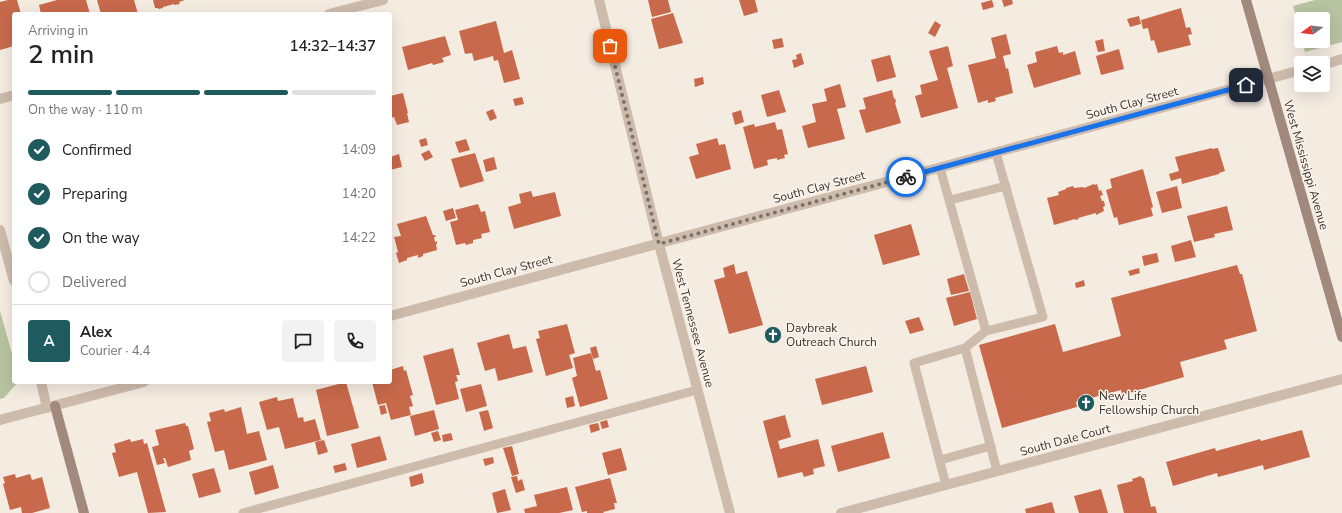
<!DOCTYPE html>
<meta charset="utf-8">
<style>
body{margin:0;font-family:"Nunito Sans",sans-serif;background:#f2f2f2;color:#222;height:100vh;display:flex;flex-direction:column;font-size:15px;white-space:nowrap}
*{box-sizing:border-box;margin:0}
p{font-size:13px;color:#767676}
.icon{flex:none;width:22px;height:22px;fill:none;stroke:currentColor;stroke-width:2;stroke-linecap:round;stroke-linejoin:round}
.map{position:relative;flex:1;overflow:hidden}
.panel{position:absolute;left:12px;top:12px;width:380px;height:372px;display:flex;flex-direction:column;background:#fff;border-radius:4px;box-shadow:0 4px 16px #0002}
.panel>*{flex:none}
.needle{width:26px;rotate:255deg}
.tools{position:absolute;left:1294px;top:12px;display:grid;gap:8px}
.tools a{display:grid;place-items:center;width:36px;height:36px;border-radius:4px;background:#fff;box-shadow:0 4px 16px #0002;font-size:20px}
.pin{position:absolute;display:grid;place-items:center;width:34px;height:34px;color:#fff;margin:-17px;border-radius:8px;box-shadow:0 2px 6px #0006}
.courier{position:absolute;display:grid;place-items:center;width:40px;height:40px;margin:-20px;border:3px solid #1a73e8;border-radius:50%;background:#fff;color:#222;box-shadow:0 1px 5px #0007}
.headline em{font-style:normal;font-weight:600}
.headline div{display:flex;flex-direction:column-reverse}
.headline{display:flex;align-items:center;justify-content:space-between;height:68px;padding:0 16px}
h1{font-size:26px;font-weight:600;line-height:30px}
.bar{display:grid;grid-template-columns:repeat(4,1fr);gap:6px 4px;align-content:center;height:48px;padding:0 16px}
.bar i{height:5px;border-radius:3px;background:#e0e0e0}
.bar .current{background:#1f5a5e}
.bar p{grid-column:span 4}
.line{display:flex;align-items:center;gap:10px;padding:0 16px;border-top:1px solid #e0e0e0}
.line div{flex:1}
.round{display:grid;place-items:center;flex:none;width:42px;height:42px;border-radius:4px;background:#f2f2f2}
ol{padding:0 16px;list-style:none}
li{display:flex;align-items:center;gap:12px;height:44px}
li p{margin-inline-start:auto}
li .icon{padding:4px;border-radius:50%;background:#1f5a5e;color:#fff;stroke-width:4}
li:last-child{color:#767676}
li i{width:22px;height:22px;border:2px solid #e0e0e0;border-radius:50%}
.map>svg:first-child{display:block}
</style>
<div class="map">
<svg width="1342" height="513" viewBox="0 0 1342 513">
<rect width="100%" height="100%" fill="#f4ebe1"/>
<g fill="#b8c4a0">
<polygon points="1315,0 1342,0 1342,42 1305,52 1302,41 1323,41 1323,19 1301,19 1301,37 1293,6"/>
<polygon points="0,311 14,361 14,382 18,382 4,398 0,399"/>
</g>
<g fill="#c8694b">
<polygon points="8,0 17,0 21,14 14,14 14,46 0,50 0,2"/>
<polygon points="57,0 86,0 90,14 41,14 39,5"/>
<polygon points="97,0 134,0 138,14 101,14"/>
<polygon points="153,0 185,0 179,2 180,4 174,5 174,4 163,7 163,8 158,9 158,8 155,8"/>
<polygon points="648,0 668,0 671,12 652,17"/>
<polygon points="739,0 755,0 758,12 744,16"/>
<polygon points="992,0 994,7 983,10 981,3"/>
<polygon points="1002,0 1012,0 1013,4 1004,7"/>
<polygon points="1181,8 1186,28 1190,27 1192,34 1188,35 1191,45 1158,53 1154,40 1151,41 1148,28 1143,29 1141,20"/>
<polygon points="673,13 683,43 659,49 651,19"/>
<polygon points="1139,16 1141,24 1130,27 1127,19"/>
<polygon points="496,21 504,53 512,50 520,79 504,83 498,60 494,61 493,56 474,61 472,53 465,54 459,31"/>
<polygon points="935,21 941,25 935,37 928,33"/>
<polygon points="1006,34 1011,54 1003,56 1006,69 1008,68 1013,93 995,98 996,101 988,103 988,100 978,103 968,65 996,58 991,38"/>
<polygon points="445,36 451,55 442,58 444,62 433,65 432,63 408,70 402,47"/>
<polygon points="782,38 784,47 774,49 772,40"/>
<polygon points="1103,39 1105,51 1098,52 1095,41"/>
<polygon points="948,46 953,66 947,68 958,108 921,118 915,96 922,94 920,85 938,80 929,51"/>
<polygon points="1057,46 1059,53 1063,52 1063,55 1075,51 1081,74 1034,88 1027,65 1037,62 1035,52"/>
<polygon points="1119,49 1124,69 1101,75 1096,56"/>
<polygon points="801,53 804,64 794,68 792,60 797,59 796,55"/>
<polygon points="890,55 896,77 877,82 871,60"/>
<polygon points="703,77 704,84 695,87 694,79"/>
<polygon points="840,84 846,107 837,109 845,139 808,148 802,126 816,122 812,104 827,101 824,89"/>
<polygon points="779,90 786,112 767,117 761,95"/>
<polygon points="892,90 894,99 895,98 896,102 895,103 901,123 866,133 859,110 866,109 863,98"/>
<polygon points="403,93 408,113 407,113 409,122 397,125 394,117 390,118 390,96"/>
<polygon points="522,97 524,104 515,106 513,99"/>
<polygon points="493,109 497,118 490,121 486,112"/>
<polygon points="741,110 744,122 735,125 732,113"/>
<polygon points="775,122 777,130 782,129 788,154 784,155 785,158 777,160 777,158 767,160 768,165 754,169 743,127 754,124 755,127"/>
<polygon points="426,138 428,145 421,147 419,140"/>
<polygon points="717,138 719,145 725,144 731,169 696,179 689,157 699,154 696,144"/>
<polygon points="466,139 470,150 459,153 455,142"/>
<polygon points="1212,148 1212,149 1218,148 1225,171 1219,173 1219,174 1182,184 1181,178 1171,181 1169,174 1179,171 1175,157"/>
<polygon points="429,150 433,157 425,161 421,154"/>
<polygon points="475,153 484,181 460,188 451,159"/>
<polygon points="399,154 402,167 390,170 390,157"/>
<polygon points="494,157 497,169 486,172 483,160"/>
<polygon points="1143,169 1153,207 1151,208 1153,216 1119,225 1117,217 1114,218 1106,190 1112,188 1110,179"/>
<polygon points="1094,184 1095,185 1097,184 1099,191 1101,190 1103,195 1100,196 1102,201 1104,201 1105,206 1103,207 1104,211 1096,215 1096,213 1078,218 1079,219 1075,220 1075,219 1054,225 1047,198 1059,195 1058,192 1066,189 1066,188 1073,186 1074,188 1083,187 1084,188"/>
<polygon points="1177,186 1182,208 1162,213 1156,192"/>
<polygon points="531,191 533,197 555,192 561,216 514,229 508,207 521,203 519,194"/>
<polygon points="478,204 481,212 485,211 490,232 481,234 482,238 473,240 473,243 466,245 465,243 456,245 450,222 458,220 455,210"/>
<polygon points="1227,206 1233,230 1214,234 1215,237 1194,242 1187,216"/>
<polygon points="453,208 456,218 446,221 443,211"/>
<polygon points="426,216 433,235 435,235 436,237 434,237 435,242 437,241 437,244 436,244 437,250 423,254 423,256 418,258 418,255 407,258 407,260 399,263 396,253 398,252 394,237 401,236 397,224"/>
<polygon points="911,224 920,255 883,265 874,235"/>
<polygon points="1191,240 1196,257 1175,262 1171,246"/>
<polygon points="1157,253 1159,262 1144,266 1142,256"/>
<polygon points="734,264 736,274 747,271 763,325 729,334 714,280 725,277 723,268"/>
<polygon points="1237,265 1240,274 1242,274 1257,331 1224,340 1227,349 1180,362 1184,377 1122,395 1121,390 1076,402 1077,407 1002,428 979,345 1055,324 1063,352 1121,336 1111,298"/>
<polygon points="1139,268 1140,273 1130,276 1128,271"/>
<polygon points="964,274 969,291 951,295 947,279"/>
<polygon points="1084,280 1085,286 1076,288 1075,283"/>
<polygon points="970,292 977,319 954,326 946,298"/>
<polygon points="919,317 924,330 910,334 905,321"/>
<polygon points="567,324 575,353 569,355 573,368 546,376 536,339 540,338 538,331"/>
<polygon points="509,334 513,349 526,346 533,372 498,381 495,368 485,371 477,343"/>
<polygon points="596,346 599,357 593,359 590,348"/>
<polygon points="453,348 460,375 456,375 458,381 455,382 459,399 436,405 423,356"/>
<polygon points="591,353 596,371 600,370 608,399 580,407 572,378 577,376 573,358"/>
<polygon points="403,366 404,371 406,370 413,395 410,396 413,406 409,407 411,415 391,420 386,403 378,405 372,382 390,382 390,370"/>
<polygon points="866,366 873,392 822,405 815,379"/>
<polygon points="346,382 359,428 327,436 316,390"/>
<polygon points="481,384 487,406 466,412 460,389"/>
<polygon points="573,396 575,406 567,408 565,398"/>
<polygon points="277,397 278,401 293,398 298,418 303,417 304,422 315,419 321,440 285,449 279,427 267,430 259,402"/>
<polygon points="385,405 387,413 381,415 379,406"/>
<polygon points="241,407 247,434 259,431 267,460 229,470 224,450 215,452 207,422 211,421 209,413 224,409 225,412"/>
<polygon points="434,410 439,429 415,436 410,416"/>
<polygon points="488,410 493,428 484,431 479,412"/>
<polygon points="785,415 791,437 778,441 780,449 818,439 825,466 813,469 814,474 804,477 802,472 778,478 763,421"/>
<polygon points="607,420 609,427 602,429 600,422"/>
<polygon points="185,423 186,426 188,426 194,449 189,451 191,460 168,467 165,458 163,458 165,463 157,465 152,447 159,445 155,430"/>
<polygon points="598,423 600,430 591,433 589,425"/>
<polygon points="1302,430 1310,457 1264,470 1263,465 1218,477 1217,473 1173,486 1166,462 1215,448 1216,451 1260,439 1261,441"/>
<polygon points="438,431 441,440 434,442 431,433"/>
<polygon points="883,432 890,458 838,472 831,446"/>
<polygon points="451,433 453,440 443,442 442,435"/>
<polygon points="380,436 387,460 357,468 351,444"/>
<polygon points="130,439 131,442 143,439 144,444 147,443 166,512 148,513 137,472 119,477 112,453 116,452 114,444"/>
<polygon points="324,440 328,452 318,455 315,442"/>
<polygon points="512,446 519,474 512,476 503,448"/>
<polygon points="621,448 627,470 608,475 602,453"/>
<polygon points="493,457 494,463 485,466 483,459"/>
<polygon points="345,463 347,470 335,473 333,466"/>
<polygon points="273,465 279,488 255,495 249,472"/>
<polygon points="214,468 221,492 199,498 192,474"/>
<polygon points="422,473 424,483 411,487 409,477"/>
<polygon points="15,474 16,478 30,474 32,480 42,477 50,508 32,513 22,513 21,507 10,510 3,484 5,483 3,477"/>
<polygon points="517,476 518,481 522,479 525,490 516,493 511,477"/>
<polygon points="1141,476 1142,478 1144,478 1151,507 1155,506 1157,513 1124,513 1117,485 1133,481 1132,479"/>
<polygon points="610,478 617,503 614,503 615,509 603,512 604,513 587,513 587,511 582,512 575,487"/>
<polygon points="567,487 573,510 559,513 525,513 524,509 537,506 534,495"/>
<polygon points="505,489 511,510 497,513 492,493"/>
<polygon points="1101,489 1108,513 1079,513 1074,496"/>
<polygon points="1052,502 1055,513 1026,513 1025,509"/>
</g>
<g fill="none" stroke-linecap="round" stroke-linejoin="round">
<g stroke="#cdbbac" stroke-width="9">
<polyline points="940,168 986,331 1043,317 996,153"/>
<polyline points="950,200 1006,186"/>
<polyline points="986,331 965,348 997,471"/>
<polyline points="940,460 991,446"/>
<polyline points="946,485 914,363 965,348"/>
<polyline points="243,513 697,390"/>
</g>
<g stroke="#cdbbac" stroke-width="10">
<polyline points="599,0 659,244 730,513"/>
<polyline points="329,14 383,0"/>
<polyline points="1323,65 1342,59"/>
<polyline points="0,99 14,95"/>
<polyline points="0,230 14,281"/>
<polyline points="390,316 1301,70"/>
<polyline points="41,382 47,408"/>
<polyline points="0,420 144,382"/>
<polyline points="841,513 1342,379"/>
</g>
<g stroke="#a18a7d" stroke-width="10">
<polyline points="1246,0 1342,337"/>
<polyline points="55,406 84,513"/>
</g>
</g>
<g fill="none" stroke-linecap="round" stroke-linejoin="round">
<polyline stroke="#7c716b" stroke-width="4" stroke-dasharray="0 7.2" points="610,46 659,244 906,177"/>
<polyline stroke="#1a73e8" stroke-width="5" points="906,177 1246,85"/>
</g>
<defs>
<symbol id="church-disc" viewBox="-11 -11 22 22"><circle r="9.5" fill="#1f5a5e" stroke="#fbf5ee"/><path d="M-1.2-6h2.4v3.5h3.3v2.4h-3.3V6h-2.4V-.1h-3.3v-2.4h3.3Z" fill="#fff"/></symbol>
</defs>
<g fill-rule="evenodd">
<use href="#church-disc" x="763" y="325" width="20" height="20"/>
<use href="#church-disc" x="1076" y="393" width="20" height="20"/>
</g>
<g text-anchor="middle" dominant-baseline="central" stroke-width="3" stroke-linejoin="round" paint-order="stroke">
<g font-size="12" fill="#3b302b" stroke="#fbf5ee">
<text transform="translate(1132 103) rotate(-15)">South Clay Street</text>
<text transform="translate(1306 165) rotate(74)">West Mississippi Avenue</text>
<text transform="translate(819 187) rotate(-15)">South Clay Street</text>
<text transform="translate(506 271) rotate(-15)">South Clay Street</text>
<text transform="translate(693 323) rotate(75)">West Tennessee Avenue</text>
<text transform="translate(1065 440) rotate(-15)">South Dale Court</text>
</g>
<g font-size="12" fill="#3b302b" stroke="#fbf5ee" text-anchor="start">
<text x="786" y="328">Daybreak<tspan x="786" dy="14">Outreach Church</tspan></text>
<text x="1099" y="396">New Life<tspan x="1099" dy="14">Fellowship Church</tspan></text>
</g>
</g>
</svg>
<div class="tools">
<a><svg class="needle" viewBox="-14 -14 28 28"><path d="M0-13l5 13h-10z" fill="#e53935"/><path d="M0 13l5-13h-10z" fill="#767676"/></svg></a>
<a><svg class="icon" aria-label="layers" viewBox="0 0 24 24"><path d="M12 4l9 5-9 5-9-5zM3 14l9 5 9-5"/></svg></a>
</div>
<div class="pin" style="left:610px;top:46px;background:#ea580c"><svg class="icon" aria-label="bag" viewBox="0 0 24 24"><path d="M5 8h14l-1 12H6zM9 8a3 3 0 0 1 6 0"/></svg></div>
<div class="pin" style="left:1246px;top:85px;background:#1f2937"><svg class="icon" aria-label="home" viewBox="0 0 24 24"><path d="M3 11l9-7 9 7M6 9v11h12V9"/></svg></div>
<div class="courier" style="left:906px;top:177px"><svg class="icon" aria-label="bike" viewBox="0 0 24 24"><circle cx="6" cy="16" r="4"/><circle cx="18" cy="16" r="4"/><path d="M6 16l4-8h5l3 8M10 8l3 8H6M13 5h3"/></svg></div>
<section class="panel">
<div class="headline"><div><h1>2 min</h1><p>Arriving in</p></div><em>14:32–14:37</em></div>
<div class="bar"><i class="current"></i><i class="current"></i><i class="current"></i><i></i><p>On the way · 110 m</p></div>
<ol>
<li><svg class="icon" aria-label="check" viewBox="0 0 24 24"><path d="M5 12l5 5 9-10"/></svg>Confirmed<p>14:09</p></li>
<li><svg class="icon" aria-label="check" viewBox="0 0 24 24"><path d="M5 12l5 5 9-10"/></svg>Preparing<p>14:20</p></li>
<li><svg class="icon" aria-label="check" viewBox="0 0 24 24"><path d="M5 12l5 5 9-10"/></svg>On the way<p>14:22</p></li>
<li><i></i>Delivered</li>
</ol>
<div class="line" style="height:72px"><b class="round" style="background:#1f5a5e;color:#fff">A</b><div><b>Alex</b><p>Courier · 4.4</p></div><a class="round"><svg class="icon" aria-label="chat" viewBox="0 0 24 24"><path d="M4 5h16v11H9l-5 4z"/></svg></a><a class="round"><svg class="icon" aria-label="phone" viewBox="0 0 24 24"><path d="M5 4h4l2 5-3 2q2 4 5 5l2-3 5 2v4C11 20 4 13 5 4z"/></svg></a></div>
</section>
</div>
